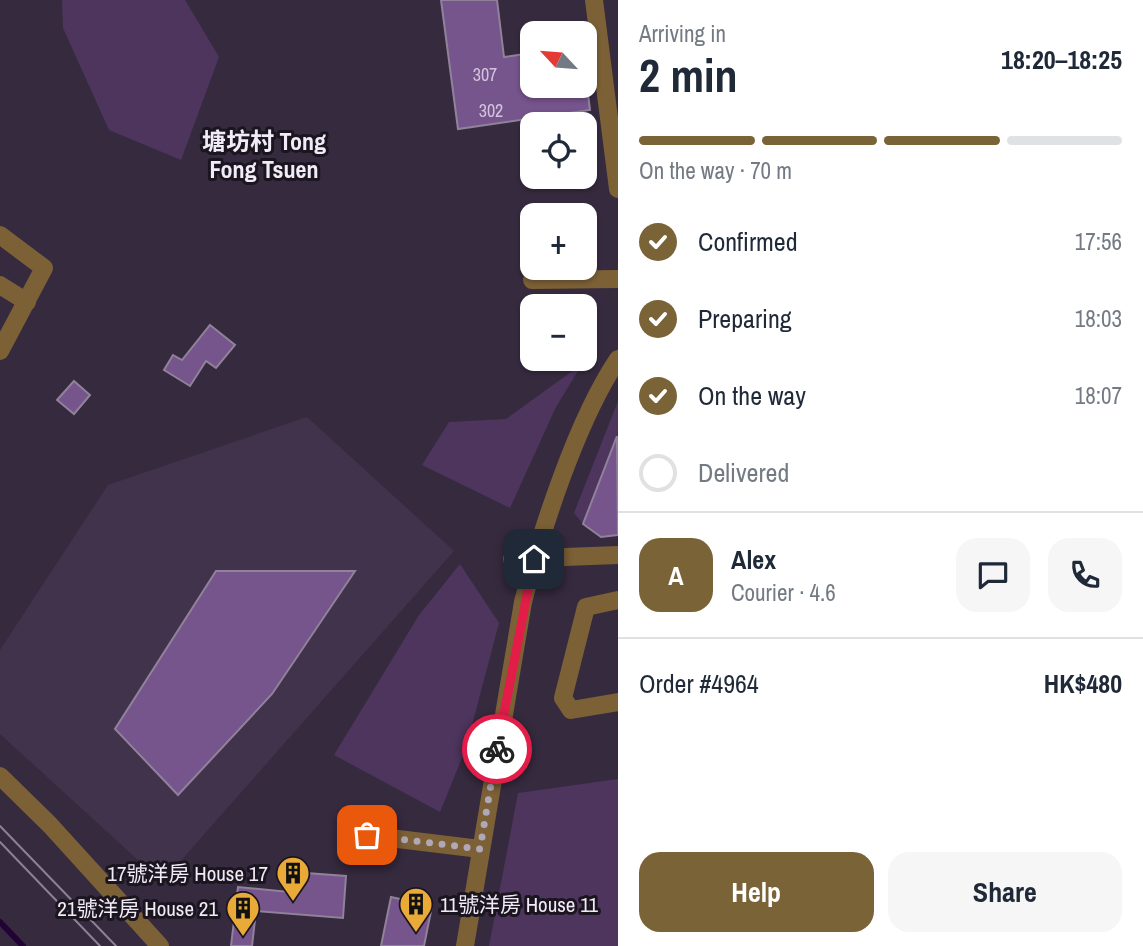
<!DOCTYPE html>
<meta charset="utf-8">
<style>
body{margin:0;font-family:"Archivo Narrow","Noto Sans TC",sans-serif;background:#f6f6f7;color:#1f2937;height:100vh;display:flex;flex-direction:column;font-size:26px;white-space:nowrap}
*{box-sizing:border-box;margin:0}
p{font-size:23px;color:#747a83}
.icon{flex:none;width:38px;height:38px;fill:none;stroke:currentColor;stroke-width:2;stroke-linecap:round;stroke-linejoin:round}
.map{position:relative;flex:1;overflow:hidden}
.panel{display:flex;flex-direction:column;background:#fff;width:525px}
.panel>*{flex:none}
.needle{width:46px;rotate:296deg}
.controls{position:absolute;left:520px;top:21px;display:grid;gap:14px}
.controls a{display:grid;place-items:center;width:77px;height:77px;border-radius:14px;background:#fff;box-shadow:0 2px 5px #0004;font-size:35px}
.pin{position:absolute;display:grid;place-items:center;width:60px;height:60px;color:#fff;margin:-30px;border-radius:14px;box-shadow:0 4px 10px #0006}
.courier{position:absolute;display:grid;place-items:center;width:70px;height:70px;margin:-35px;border:5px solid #e11d48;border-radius:50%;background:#fff;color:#222;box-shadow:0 2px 9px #0007}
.summary em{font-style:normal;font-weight:700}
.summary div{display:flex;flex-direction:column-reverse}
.summary{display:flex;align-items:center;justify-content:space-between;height:119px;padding:0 21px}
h1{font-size:46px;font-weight:700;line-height:52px}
.bar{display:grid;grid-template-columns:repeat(4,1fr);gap:10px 7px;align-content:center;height:84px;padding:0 21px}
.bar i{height:9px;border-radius:5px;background:#e0e1e3}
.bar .current{background:#7a6337}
.bar p{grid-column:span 4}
.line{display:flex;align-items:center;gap:18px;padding:0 21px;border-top:2px solid #e0e1e3}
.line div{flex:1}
.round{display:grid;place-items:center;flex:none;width:74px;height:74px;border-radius:21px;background:#f6f6f7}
ol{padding:0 21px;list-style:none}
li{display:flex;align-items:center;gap:21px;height:77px}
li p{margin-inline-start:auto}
li .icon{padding:7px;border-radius:50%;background:#7a6337;color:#fff;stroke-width:4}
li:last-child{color:#747a83}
li i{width:38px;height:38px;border:4px solid #e0e1e3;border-radius:50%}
.cta{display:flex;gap:14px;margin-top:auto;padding:14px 21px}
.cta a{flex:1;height:80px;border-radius:21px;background:#7a6337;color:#fff;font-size:28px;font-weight:700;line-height:80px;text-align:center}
.cta a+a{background:#f6f6f7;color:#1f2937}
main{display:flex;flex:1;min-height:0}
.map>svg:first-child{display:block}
</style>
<main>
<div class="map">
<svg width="618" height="946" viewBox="0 0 618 946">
<rect width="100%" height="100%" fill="#362a3f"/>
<polygon fill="#42334c" points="307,417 454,551 162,882 0,734 0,650 108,485"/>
<g fill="#4d355d">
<polygon points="62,0 185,0 219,57 181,160 109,130 63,28"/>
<polygon points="582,364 556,407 510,508 422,465 449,422 506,419"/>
<polygon points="618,401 618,432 583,524 574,513"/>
<polygon points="460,564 499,623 466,748 440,812 334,755 419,615"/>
<polygon points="618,779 618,946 489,946 518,793"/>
</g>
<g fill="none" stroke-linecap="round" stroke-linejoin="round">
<polyline stroke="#230234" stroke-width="6" points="0,922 23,946"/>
</g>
<g fill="#76548c" stroke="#90829a" stroke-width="2">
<polygon points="441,0 497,0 504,57 532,53 532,90 587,86 590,110 458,129"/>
<polygon points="210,325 235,345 216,368 206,361 190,386 164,370 173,355 182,360"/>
<polygon points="74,381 90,395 74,414 57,400"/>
<polygon points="617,436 618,535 601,537 583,524"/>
<polygon points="216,571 355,571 272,694 178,795 115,729"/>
<polygon points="306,873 346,876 343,918 256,911 252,946 231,946 238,887 299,893"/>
<polygon points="391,897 432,906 424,946 381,946"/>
</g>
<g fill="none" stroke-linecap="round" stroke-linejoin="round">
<g stroke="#7c6036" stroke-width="18">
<polyline points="594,0 618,189"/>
<polyline points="0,235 44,268 0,351"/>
<polyline points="532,280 618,279"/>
<polyline points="0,285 27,302"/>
<polyline points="512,559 618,555"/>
<polyline points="618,600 586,607 563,698 571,710 618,702"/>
<polyline points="0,776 50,825 160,946"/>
<polyline points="357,834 480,849"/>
<path d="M465,946L523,602C541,531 577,420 618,359"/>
</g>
<g stroke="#8c8294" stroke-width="2">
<polyline points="0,826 116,946"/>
<polyline points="0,842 100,946"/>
</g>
</g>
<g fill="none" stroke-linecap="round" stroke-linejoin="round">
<polyline stroke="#b0a7b7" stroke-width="7" stroke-dasharray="0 12.6" points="367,835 480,849 497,749"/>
<polyline stroke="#e11d48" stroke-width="9" points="497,749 534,559"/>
</g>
<defs>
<symbol id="building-pin" viewBox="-11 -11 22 30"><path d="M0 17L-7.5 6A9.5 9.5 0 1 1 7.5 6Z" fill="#eaaa38" stroke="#1b151f"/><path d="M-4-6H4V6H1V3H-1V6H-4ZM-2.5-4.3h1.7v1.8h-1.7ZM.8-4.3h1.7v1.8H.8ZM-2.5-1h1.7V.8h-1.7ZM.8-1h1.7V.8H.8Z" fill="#111"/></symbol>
</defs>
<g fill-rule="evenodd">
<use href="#building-pin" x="274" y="854" width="38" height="52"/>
<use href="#building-pin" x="397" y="885" width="38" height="52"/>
<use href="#building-pin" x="224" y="889" width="38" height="52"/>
</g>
<g text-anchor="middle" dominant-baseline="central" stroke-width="6" stroke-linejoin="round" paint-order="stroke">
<g font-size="18" fill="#d2c4dc">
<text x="485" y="74">307</text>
<text x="491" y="110">302</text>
</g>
<g font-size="21" fill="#f1eaf7" stroke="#1b151f" text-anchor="end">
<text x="268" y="873">17號洋房 House 17</text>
<text x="440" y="904" text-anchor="start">11號洋房 House 11</text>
<text x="218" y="908">21號洋房 House 21</text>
</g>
<g font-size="24" font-weight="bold" fill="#f1eaf7" stroke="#1b151f">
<text x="264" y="141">塘坊村 Tong<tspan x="264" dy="28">Fong Tsuen</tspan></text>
</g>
</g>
</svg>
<div class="controls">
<a><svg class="needle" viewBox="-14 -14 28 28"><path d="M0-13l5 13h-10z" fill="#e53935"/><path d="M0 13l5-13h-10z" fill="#747a83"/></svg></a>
<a><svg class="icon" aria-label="locate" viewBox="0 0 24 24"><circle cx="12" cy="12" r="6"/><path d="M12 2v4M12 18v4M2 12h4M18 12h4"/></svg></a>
<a>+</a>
<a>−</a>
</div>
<div class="pin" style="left:367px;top:835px;background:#ea580c"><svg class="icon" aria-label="bag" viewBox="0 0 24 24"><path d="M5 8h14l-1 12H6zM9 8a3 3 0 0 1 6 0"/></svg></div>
<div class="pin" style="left:534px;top:559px;background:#1f2937"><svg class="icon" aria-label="home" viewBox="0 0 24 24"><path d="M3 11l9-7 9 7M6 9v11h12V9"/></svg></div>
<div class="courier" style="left:497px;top:749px"><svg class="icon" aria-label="bike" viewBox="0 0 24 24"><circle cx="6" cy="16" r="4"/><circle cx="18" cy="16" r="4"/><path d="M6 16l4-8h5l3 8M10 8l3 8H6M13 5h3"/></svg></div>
</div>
<section class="panel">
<div class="summary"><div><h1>2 min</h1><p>Arriving in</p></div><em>18:20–18:25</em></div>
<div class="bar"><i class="current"></i><i class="current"></i><i class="current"></i><i></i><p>On the way · 70 m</p></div>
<ol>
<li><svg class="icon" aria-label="check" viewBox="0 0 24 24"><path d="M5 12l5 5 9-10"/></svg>Confirmed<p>17:56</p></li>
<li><svg class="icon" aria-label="check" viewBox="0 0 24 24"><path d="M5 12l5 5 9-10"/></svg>Preparing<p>18:03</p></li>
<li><svg class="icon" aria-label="check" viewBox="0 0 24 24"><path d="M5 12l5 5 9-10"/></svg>On the way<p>18:07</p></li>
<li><i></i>Delivered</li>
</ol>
<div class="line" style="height:126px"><b class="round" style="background:#7a6337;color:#fff">A</b><div><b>Alex</b><p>Courier · 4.6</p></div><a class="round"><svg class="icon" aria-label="chat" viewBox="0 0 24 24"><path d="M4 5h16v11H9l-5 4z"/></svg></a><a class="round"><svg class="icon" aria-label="phone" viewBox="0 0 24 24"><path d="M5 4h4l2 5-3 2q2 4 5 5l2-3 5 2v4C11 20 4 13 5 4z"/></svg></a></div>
<div class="line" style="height:91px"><div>Order #4964</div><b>HK$480</b></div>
<div class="cta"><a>Help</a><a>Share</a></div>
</section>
</main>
